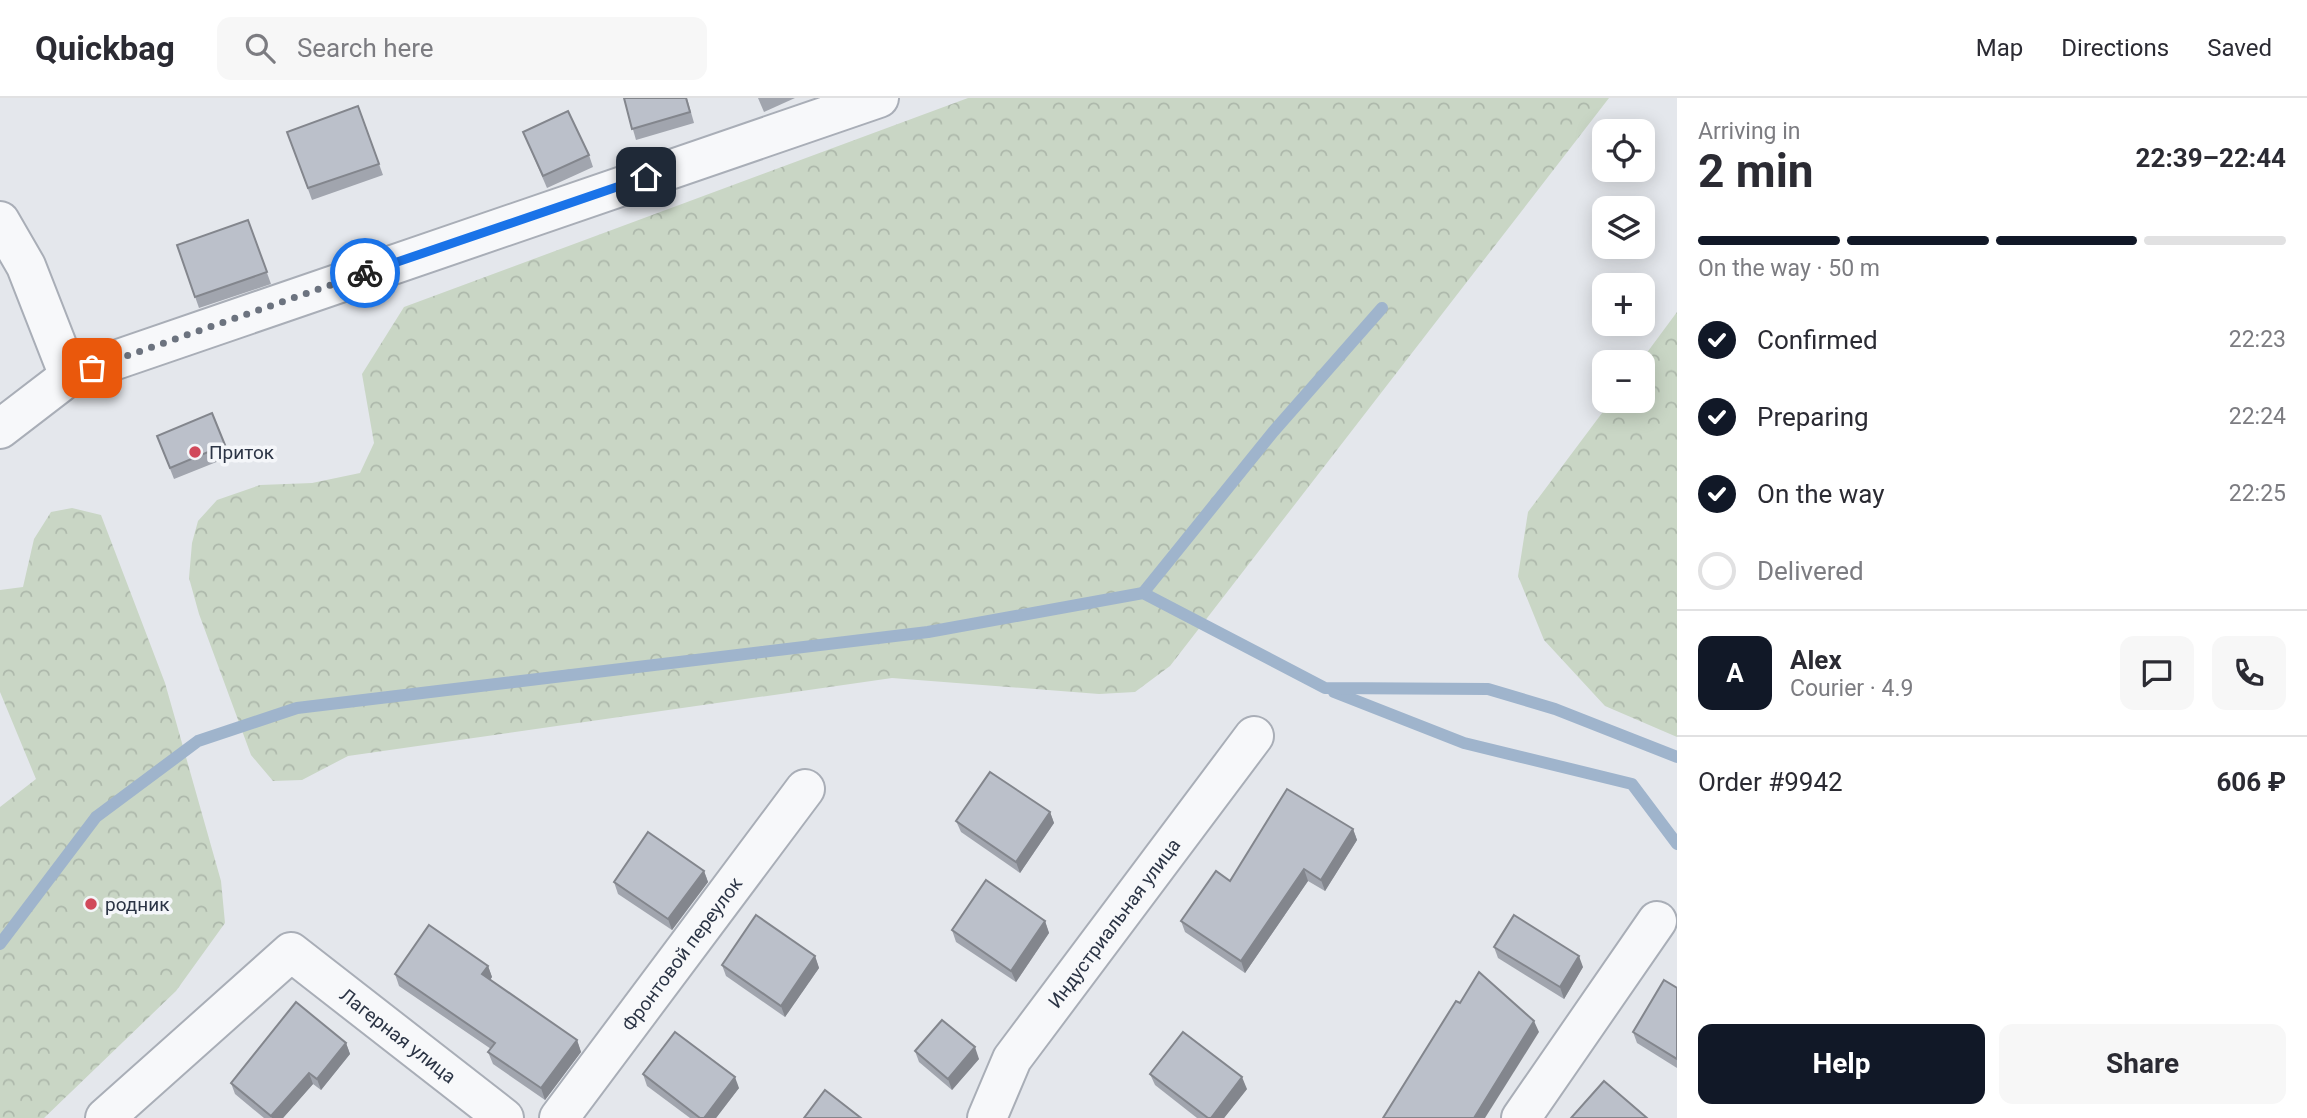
<!DOCTYPE html>
<meta charset="utf-8">
<style>
body{margin:0;font-family:Roboto,sans-serif;background:#f7f7f7;color:#2b2b33;height:100vh;display:flex;flex-direction:column;font-size:26px;white-space:nowrap}
*{box-sizing:border-box;margin:0}
p{font-size:23px;color:#7c7c81}
.icon{flex:none;width:38px;height:38px;fill:none;stroke:currentColor;stroke-width:2;stroke-linecap:round;stroke-linejoin:round}
.map{position:relative;flex:1;overflow:hidden}
.panel{display:flex;flex-direction:column;background:#fff;width:630px}
.panel>*{flex:none}
.fabs{position:absolute;left:1592px;top:21px;display:grid;gap:14px}
.fabs a{display:grid;place-items:center;width:63px;height:63px;border-radius:14px;background:#fff;box-shadow:0 4px 18px #0003;font-size:35px}
.pin{position:absolute;display:grid;place-items:center;width:60px;height:60px;color:#fff;margin:-30px;border-radius:14px;box-shadow:0 4px 10px #0006}
.courier{position:absolute;display:grid;place-items:center;width:70px;height:70px;margin:-35px;border:5px solid #1a73e8;border-radius:50%;background:#fff;color:#222;box-shadow:0 2px 9px #0007}
.head em{font-style:normal;font-weight:700}
.head div{display:flex;flex-direction:column-reverse}
.head{display:flex;align-items:center;justify-content:space-between;height:119px;padding:0 21px}
h1{font-size:46px;font-weight:700;line-height:52px}
.bar{display:grid;grid-template-columns:repeat(4,1fr);gap:10px 7px;align-content:center;height:84px;padding:0 21px}
.bar i{height:9px;border-radius:5px;background:#e1e1e2}
.bar .on{background:#111827}
.bar p{grid-column:span 4}
.line{display:flex;align-items:center;gap:18px;padding:0 21px;border-top:2px solid #e1e1e2}
.line div{flex:1}
.round{display:grid;place-items:center;flex:none;width:74px;height:74px;border-radius:14px;background:#f7f7f7}
ol{padding:0 21px;list-style:none}
li{display:flex;align-items:center;gap:21px;height:77px}
li p{margin-inline-start:auto}
li .icon{padding:7px;border-radius:50%;background:#111827;color:#fff;stroke-width:4}
li:last-child{color:#7c7c81}
li i{width:38px;height:38px;border:4px solid #e1e1e2;border-radius:50%}
.button{display:flex;gap:14px;margin-top:auto;padding:14px 21px}
.button a{flex:1;height:80px;border-radius:14px;background:#111827;color:#fff;font-size:28px;font-weight:700;line-height:80px;text-align:center}
.button a+a{background:#f7f7f7;color:#2b2b33}
header{display:flex;align-items:center;gap:42px;box-sizing:border-box;height:98px;padding:0 35px;background:#fff;border-bottom:2px solid #e1e1e2}
header strong{font-size:33px}
nav{display:flex;gap:38px;margin-inline-start:auto;font-size:24px}
.search{width:490px;height:63px;background:#f7f7f7;display:flex;align-items:center;gap:18px;box-sizing:border-box;padding:0 24px;border-radius:14px;color:#7c7c81;font-size:26px}
main{display:flex;flex:1;min-height:0}
.map>svg:first-child{display:block}
</style>
<header>
<strong>Quickbag</strong>
<div class="search"><svg class="icon" aria-label="search" viewBox="0 0 24 24"><circle cx="10" cy="10" r="6"/><path d="M15 15l6 6"/></svg>Search here</div>
<nav><a>Map</a><a>Directions</a><a>Saved</a></nav>
</header>
<main>
<div class="map">
<svg width="1677" height="1020" viewBox="0 0 1677 1020">
<defs>
<pattern id="forest-crowns" width="20" height="18" patternUnits="userSpaceOnUse" patternTransform="scale(1.75)"><rect width="20" height="18" fill="#c9d6c5"/><path d="M2 6a3 3 0 1 1 6 0M12 15a3 3 0 1 1 6 0" fill="none" stroke="#adb8ab"/></pattern>
</defs>
<rect width="100%" height="100%" fill="#e4e7ec"/>
<g fill="url(#forest-crowns)">
<polygon points="968,0 1609,0 1170,568 1135,594 1099,596 892,580 348,658 302,682 273,683 251,657 199,516 189,480 192,445 198,423 217,402 260,387 312,385 360,375 374,345 362,276 404,209"/>
<polygon points="1677,214 1677,639 1605,608 1544,542 1518,478 1528,414 1611,303 1643,303 1643,264 1640,264"/>
<polygon points="72,410 101,417 165,585 221,783 225,825 176,893 44,1020 0,1020 0,709 36,681 0,594 0,492 23,489 34,441 51,414"/>
</g>
<g fill="none" stroke-linecap="round" stroke-linejoin="round">
<g stroke="#9fb4cc" stroke-width="12">
<polyline points="1143,495 1273,334 1382,210"/>
<polyline points="1334,594 1464,645 1632,686 1677,746"/>
<polyline points="0,846 96,719 198,643 297,610 928,534 1143,495 1325,590 1488,591 1555,611 1677,659"/>
</g>
<defs>
<g id="minor">
<polyline points="0,123 26,168 69,278"/>
<polyline points="0,331 69,278 879,0"/>
<path id="s1" d="M105,1020L291,854L504,1020"/>
<path id="s2" d="M559,1020L805,691"/>
<path id="s3" d="M987,1020L1012,961L1254,638"/>
<polyline points="1521,1020 1657,823"/>
</g>
</defs>
<use href="#minor" stroke="#a9aeb7" stroke-width="42"/>
<use href="#minor" stroke="#f7f8fa" stroke-width="38"/>
</g>
<g fill="#a1a5ae">
<polygon points="624,0 687,0 694,25 636,42"/>
<polygon points="758,0 795,0 764,14"/>
<polygon points="358,8 383,77 312,102 287,34"/>
<polygon points="523,34 589,57 593,69 547,90"/>
<polygon points="248,122 271,186 199,210 177,147"/>
<polygon points="212,315 229,359 174,381 157,338"/>
<polygon points="1050,714 1054,725 1020,775 961,734 956,723"/>
<polygon points="1353,731 1357,742 1325,793 1308,783 1245,875 1185,834 1181,823 1230,783"/>
<polygon points="704,773 708,784 672,832 618,796 614,784"/>
<polygon points="1045,823 1049,835 1016,884 956,844 952,832"/>
<polygon points="1494,849 1583,869 1564,901 1498,860"/>
<polygon points="815,858 819,870 785,919 726,878 722,867"/>
<polygon points="488,868 492,879 490,882 577,942 581,954 545,1002 493,966 488,954 491,951 399,888 395,876"/>
<polygon points="1677,890 1677,970 1637,945 1633,934"/>
<polygon points="346,945 350,956 321,992 313,986 283,1020 264,1020 235,996 231,985"/>
<polygon points="915,953 979,961 952,992 919,964"/>
<polygon points="643,976 739,990 716,1020 690,1020 647,988"/>
<polygon points="1150,976 1247,991 1224,1020 1197,1020 1155,987"/>
</g>
<g fill="#83868d">
<polygon points="1050,714 1054,725 1020,775 1016,764"/>
<polygon points="1353,731 1357,742 1325,793 1321,782"/>
<polygon points="1304,771 1308,783 1245,875 1241,863"/>
<polygon points="704,773 708,784 672,832 668,821"/>
<polygon points="1045,823 1049,835 1016,884 1011,873"/>
<polygon points="815,858 819,870 785,919 781,908"/>
<polygon points="1579,858 1583,869 1564,901 1560,889"/>
<polygon points="488,868 492,879 486,888 482,876"/>
<polygon points="1534,923 1539,934 1485,1020 1474,1020"/>
<polygon points="577,942 581,954 545,1002 541,990"/>
<polygon points="346,945 350,956 321,992 317,981"/>
<polygon points="975,949 979,961 952,992 948,981"/>
<polygon points="309,975 313,986 283,1020 272,1020 271,1018"/>
<polygon points="735,979 739,990 716,1020 704,1020"/>
<polygon points="1242,979 1247,991 1224,1020 1211,1020"/>
</g>
<g fill="#bbc0ca" stroke="#83868d" stroke-width="2">
<polygon points="624,0 686,0 690,14 632,31"/>
<polygon points="358,8 379,66 308,90 287,34"/>
<polygon points="568,13 589,57 543,78 523,34"/>
<polygon points="248,122 267,174 195,199 177,147"/>
<polygon points="212,315 225,347 170,370 157,338"/>
<polygon points="990,674 1050,714 1016,764 956,723"/>
<polygon points="1287,691 1353,731 1321,782 1304,771 1241,863 1181,823 1216,773 1230,783"/>
<polygon points="648,734 704,773 668,821 614,784"/>
<polygon points="986,782 1045,823 1011,873 952,832"/>
<polygon points="756,817 815,858 781,908 722,867"/>
<polygon points="1514,817 1579,858 1560,889 1494,849"/>
<polygon points="429,827 488,868 482,876 577,942 541,990 488,954 495,945 395,876"/>
<polygon points="1479,874 1534,923 1474,1020 1383,1020 1456,903 1460,905"/>
<polygon points="1664,882 1677,890 1677,961 1633,934"/>
<polygon points="296,904 346,945 317,981 309,975 271,1018 231,985"/>
<polygon points="942,922 975,949 948,981 915,953"/>
<polygon points="675,934 735,979 704,1020 700,1020 643,976"/>
<polygon points="1183,934 1242,979 1211,1020 1208,1020 1150,976"/>
<polygon points="1604,983 1647,1020 1571,1020"/>
<polygon points="825,992 861,1020 804,1020"/>
</g>
<g fill="none" stroke-linecap="round" stroke-linejoin="round">
<polyline stroke="#6c737f" stroke-width="7" stroke-dasharray="0 12.6" points="92,270 365,175"/>
<polyline stroke="#1a73e8" stroke-width="9" points="365,175 646,79"/>
</g>
<g fill="#d1495b" stroke="#f4f6f9" stroke-width="2.5">
<circle cx="195" cy="354" r="7"/>
<circle cx="91" cy="806" r="7"/>
</g>
<g text-anchor="middle" dominant-baseline="central" stroke-width="7" stroke-linejoin="round" paint-order="stroke">
<g font-size="19" fill="#2b3445" stroke="#f4f6f9" text-anchor="start">
<text x="209" y="354">Приток</text>
<text x="105" y="806">родник</text>
</g>
<g font-size="19" fill="#2b3445" stroke="#f4f6f9">
<text stroke="none"><textPath href="#s3" startOffset="234">Индустриальная улица</textPath></text>
<text stroke="none"><textPath href="#s2" startOffset="205">Фронтовой переулок</textPath></text>
<text stroke="none"><textPath href="#s1" startOffset="385">Лагерная улица</textPath></text>
</g>
</g>
</svg>
<div class="fabs">
<a><svg class="icon" aria-label="locate" viewBox="0 0 24 24"><circle cx="12" cy="12" r="6"/><path d="M12 2v4M12 18v4M2 12h4M18 12h4"/></svg></a>
<a><svg class="icon" aria-label="layers" viewBox="0 0 24 24"><path d="M12 4l9 5-9 5-9-5zM3 14l9 5 9-5"/></svg></a>
<a>+</a>
<a>−</a>
</div>
<div class="pin" style="left:92px;top:270px;background:#ea580c"><svg class="icon" aria-label="bag" viewBox="0 0 24 24"><path d="M5 8h14l-1 12H6zM9 8a3 3 0 0 1 6 0"/></svg></div>
<div class="pin" style="left:646px;top:79px;background:#1f2937"><svg class="icon" aria-label="home" viewBox="0 0 24 24"><path d="M3 11l9-7 9 7M6 9v11h12V9"/></svg></div>
<div class="courier" style="left:365px;top:175px"><svg class="icon" aria-label="bike" viewBox="0 0 24 24"><circle cx="6" cy="16" r="4"/><circle cx="18" cy="16" r="4"/><path d="M6 16l4-8h5l3 8M10 8l3 8H6M13 5h3"/></svg></div>
</div>
<section class="panel">
<div class="head"><div><h1>2 min</h1><p>Arriving in</p></div><em>22:39–22:44</em></div>
<div class="bar"><i class="on"></i><i class="on"></i><i class="on"></i><i></i><p>On the way · 50 m</p></div>
<ol>
<li><svg class="icon" aria-label="check" viewBox="0 0 24 24"><path d="M5 12l5 5 9-10"/></svg>Confirmed<p>22:23</p></li>
<li><svg class="icon" aria-label="check" viewBox="0 0 24 24"><path d="M5 12l5 5 9-10"/></svg>Preparing<p>22:24</p></li>
<li><svg class="icon" aria-label="check" viewBox="0 0 24 24"><path d="M5 12l5 5 9-10"/></svg>On the way<p>22:25</p></li>
<li><i></i>Delivered</li>
</ol>
<div class="line" style="height:126px"><b class="round" style="background:#111827;color:#fff">A</b><div><b>Alex</b><p>Courier · 4.9</p></div><a class="round"><svg class="icon" aria-label="chat" viewBox="0 0 24 24"><path d="M4 5h16v11H9l-5 4z"/></svg></a><a class="round"><svg class="icon" aria-label="phone" viewBox="0 0 24 24"><path d="M5 4h4l2 5-3 2q2 4 5 5l2-3 5 2v4C11 20 4 13 5 4z"/></svg></a></div>
<div class="line" style="height:91px"><div>Order #9942</div><b>606 ₽</b></div>
<div class="button"><a>Help</a><a>Share</a></div>
</section>
</main>
